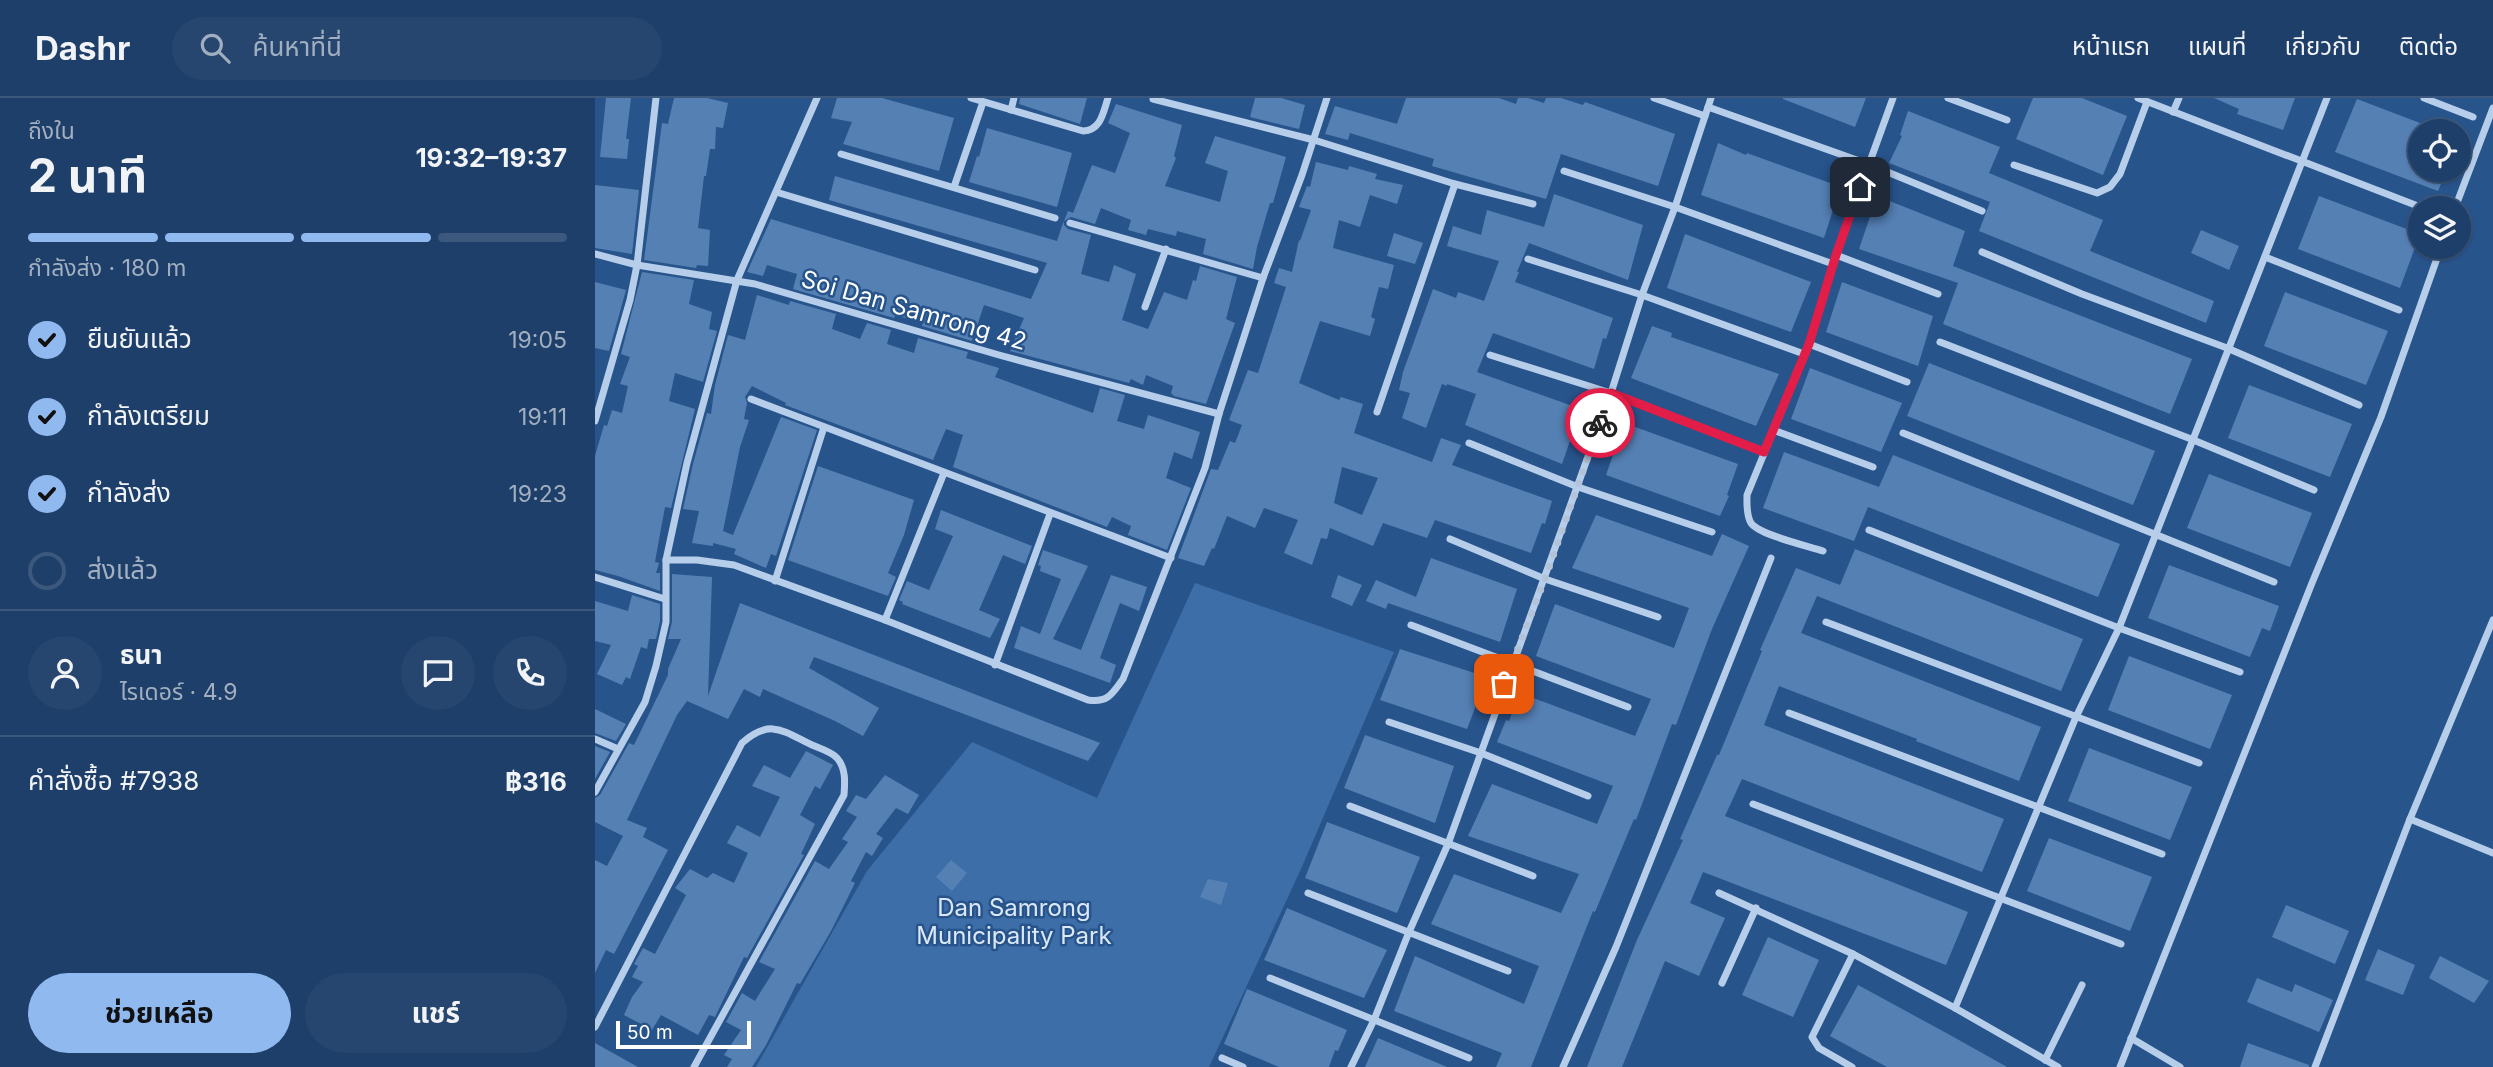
<!DOCTYPE html>
<html lang="th">
<meta charset="utf-8">
<style>
body{margin:0;font-family:Inter,"Noto Sans Thai",sans-serif;background:#26466f;color:#f1f3f6;height:100vh;display:flex;flex-direction:column;font-size:26px;white-space:nowrap}
*{box-sizing:border-box;margin:0}
p{font-size:23px;color:#a1afc0}
.icon{flex:none;width:38px;height:38px;fill:none;stroke:currentColor;stroke-width:2;stroke-linecap:round;stroke-linejoin:round}
.map{position:relative;flex:1;overflow:hidden}
.details{display:flex;flex-direction:column;background:#1e3f69;width:595px}
.details>*{flex:none}
.fabs{position:absolute;left:1813px;top:21px;display:grid;gap:14px}
.fabs a{display:grid;place-items:center;width:63px;height:63px;border-radius:50%;background:#1e3f69;box-shadow:0 2px 5px #0004,0 0 0 2px #3c587d;font-size:35px}
.scale{position:absolute;left:21px;bottom:18px;width:135px;box-sizing:border-box;padding-left:7px;border:4px solid #fff;border-top:0;font-size:19px;line-height:24px;white-space:nowrap;color:#fff;-webkit-text-stroke:5px #28548c;paint-order:stroke}
.pin{position:absolute;display:grid;place-items:center;width:60px;height:60px;color:#fff;margin:-30px;border-radius:14px;box-shadow:0 4px 10px #0006}
.courier{position:absolute;display:grid;place-items:center;width:70px;height:70px;margin:-35px;border:5px solid #e11d48;border-radius:50%;background:#fff;color:#222;box-shadow:0 2px 9px #0007}
.headline em{font-style:normal;font-weight:700}
.headline div{display:flex;flex-direction:column-reverse}
.headline{display:flex;align-items:center;justify-content:space-between;height:119px;padding:0 28px}
h1{font-size:46px;font-weight:700;line-height:52px}
.bar{display:grid;grid-template-columns:repeat(4,1fr);gap:10px 7px;align-content:center;height:84px;padding:0 28px}
.bar i{height:9px;border-radius:5px;background:#3c587d}
.bar .selected{background:#90b9f0}
.bar p{grid-column:span 4}
.line{display:flex;align-items:center;gap:18px;padding:0 28px;border-top:2px solid #3c587d}
.line div{flex:1}
.round{display:grid;place-items:center;flex:none;width:74px;height:74px;border-radius:37px;background:#26466f}
ol{padding:0 28px;list-style:none}
li{display:flex;align-items:center;gap:21px;height:77px}
li p{margin-inline-start:auto}
li .icon{padding:7px;border-radius:50%;background:#90b9f0;color:#111;stroke-width:4}
li:last-child{color:#a1afc0}
li i{width:38px;height:38px;border:4px solid #3c587d;border-radius:50%}
.action{display:flex;gap:14px;margin-top:auto;padding:14px 28px}
.action a{flex:1;height:80px;border-radius:42px;background:#90b9f0;color:#111;font-size:28px;font-weight:700;line-height:80px;text-align:center}
.action a+a{background:#26466f;color:#f1f3f6}
header{display:flex;align-items:center;gap:42px;box-sizing:border-box;height:98px;padding:0 35px;background:#1e3f69;border-bottom:2px solid #3c587d}
header strong{font-size:33px}
nav{display:flex;gap:38px;margin-inline-start:auto;font-size:24px}
.search{width:490px;height:63px;background:#26466f;display:flex;align-items:center;gap:18px;box-sizing:border-box;padding:0 24px;border-radius:38px;color:#a1afc0;font-size:26px}
main{display:flex;flex:1;min-height:0}
.map>svg:first-child{display:block}
</style>
<header>
<strong>Dashr</strong>
<div class="search"><svg class="icon" aria-label="search" viewBox="0 0 24 24"><circle cx="10" cy="10" r="6"/><path d="M15 15l6 6"/></svg>ค้นหาที่นี่</div>
<nav><a>หน้าแรก</a><a>แผนที่</a><a>เกี่ยวกับ</a><a>ติดต่อ</a></nav>
</header>
<main>
<section class="details">
<div class="headline"><div><h1>2 นาที</h1><p>ถึงใน</p></div><em>19:32–19:37</em></div>
<div class="bar"><i class="selected"></i><i class="selected"></i><i class="selected"></i><i></i><p>กำลังส่ง · 180 m</p></div>
<ol>
<li><svg class="icon" aria-label="check" viewBox="0 0 24 24"><path d="M5 12l5 5 9-10"/></svg>ยืนยันแล้ว<p>19:05</p></li>
<li><svg class="icon" aria-label="check" viewBox="0 0 24 24"><path d="M5 12l5 5 9-10"/></svg>กำลังเตรียม<p>19:11</p></li>
<li><svg class="icon" aria-label="check" viewBox="0 0 24 24"><path d="M5 12l5 5 9-10"/></svg>กำลังส่ง<p>19:23</p></li>
<li><i></i>ส่งแล้ว</li>
</ol>
<div class="line" style="height:126px"><a class="round"><svg class="icon" aria-label="person" viewBox="0 0 24 24"><circle cx="12" cy="8" r="4"/><path d="M4 21q1-7 8-7t8 7"/></svg></a><div><b>ธนา</b><p>ไรเดอร์ · 4.9</p></div><a class="round"><svg class="icon" aria-label="chat" viewBox="0 0 24 24"><path d="M4 5h16v11H9l-5 4z"/></svg></a><a class="round"><svg class="icon" aria-label="phone" viewBox="0 0 24 24"><path d="M5 4h4l2 5-3 2q2 4 5 5l2-3 5 2v4C11 20 4 13 5 4z"/></svg></a></div>
<div class="line" style="height:91px"><div>คำสั่งซื้อ #7938</div><b>฿316</b></div>
<div class="action"><a>ช่วยเหลือ</a><a>แชร์</a></div>
</section>
<div class="map">
<svg width="1898" height="969" viewBox="0 0 1898 969">
<rect width="100%" height="100%" fill="#28548c"/>
<polygon fill="#3d6ea8" points="600,485 799,554 706,771 614,969 161,969 272,773 377,644 502,700"/>
<g fill="#5580b4" fill-rule="evenodd">
<polygon points="11,0 36,0 31,41 34,41 32,61 5,59"/>
<polygon points="79,0 112,0 133,5 128,30 121,29 120,51 115,51 111,78 109,78 103,130 115,132 113,168 102,167 101,170 49,162 67,25 73,26"/>
<polygon points="242,0 287,0 359,20 344,73 248,46 257,24 236,20"/>
<polygon points="425,0 492,0 485,26 424,6"/>
<polygon points="660,0 686,0 710,7 704,31 655,19"/>
<polygon points="811,0 904,0 921,6 923,0 933,0 949,5 951,0 966,0 988,7 990,4 1080,36 1063,88 966,56 951,101 837,68 839,61 755,35 753,42 730,36 740,8 802,26"/>
<polygon points="1271,0 1260,29 1188,1 1188,0"/>
<polygon points="1438,0 1487,0 1532,18 1508,77 1421,41"/>
<polygon points="1619,0 1700,0 1688,32 1642,16 1644,11"/>
<polygon points="1762,1 1825,25 1825,72 1852,72 1843,93 1740,54"/>
<polygon points="521,6 587,27 579,58 581,60 570,88 625,104 633,73 610,65 620,38 691,59 678,105 675,105 662,149 658,171 608,156 611,141 582,133 581,138 553,131 551,137 533,132 536,122 506,110 500,126 476,119 469,123 469,127 473,131 496,137 486,176 514,184 519,167 541,176 527,222 553,231 569,194 592,202 598,182 601,183 605,168 642,179 631,221 640,225 611,306 579,298 576,295 578,288 551,277 548,287 536,281 534,285 415,253 429,220 389,207 377,243 327,228 328,223 300,218 299,220 198,191 202,176 172,167 168,178 152,174 176,121 436,201 452,165 234,102 240,78 462,143 467,128 473,113 478,115 497,67 520,75 535,35 513,25"/>
<polygon points="1313,13 1405,49 1394,75 1508,122 1495,153 1619,203 1611,225 1384,133 1395,104 1294,65 1307,38 1305,37"/>
<polygon points="392,30 477,55 462,109 374,84 382,58 384,59"/>
<polygon points="1123,45 1151,57 1152,55 1249,90 1241,114 1238,112 1229,140 1106,97"/>
<path d="M721,64L753,72L754,68L782,76L780,81L808,87L802,106L775,97L765,129L744,122L738,150L799,167L793,191L784,189L776,219L780,221L775,238L725,223L704,285L744,302L746,299L768,306L759,335L837,364L846,340L866,347L857,367L957,403L950,426L947,425L936,455L840,422L832,440L788,425L778,448L735,430L732,441L726,440L717,467L689,455L703,422L669,410L660,430L632,418L619,451L617,450L609,468L583,460L616,371L623,372L635,343L640,345L647,327L634,322L653,272L663,275L691,189L679,185L684,170L697,174L704,142L705,143L716,112L704,109L712,88L715,89ZM747,369L783,380L767,417L739,405Z"/>
<polygon points="0,87 44,92 37,156 0,150"/>
<polygon points="959,96 1048,127 1033,182 934,145 922,174 924,174 920,184 1018,220 1011,241 1008,240 999,271 898,235 882,274 986,311 967,366 870,327 881,296 852,286 852,288 847,286 831,330 807,320 815,295 804,292 808,274 838,191 861,200 863,194 889,203 904,163 852,148 858,128 886,137 892,112 949,129"/>
<polygon points="1282,98 1370,133 1358,168 1597,261 1575,316 1348,226 1363,185 1264,151"/>
<polygon points="1724,98 1825,136 1805,190 1703,151"/>
<polygon points="1606,132 1644,148 1634,172 1596,155"/>
<polygon points="799,135 828,145 820,166 792,158"/>
<polygon points="1090,136 1216,184 1196,234 1072,190"/>
<polygon points="47,174 99,182 94,206 117,214 114,231 122,233 108,284 80,275 74,303 100,311 76,410 70,409 65,436 60,464 64,465 61,475 65,475 65,493 23,478 0,472 0,358 9,327 12,328 17,312 27,315 33,288 25,286 35,259 26,256"/>
<polygon points="0,184 31,192 14,253 0,250"/>
<polygon points="1247,184 1338,218 1323,268 1231,234"/>
<polygon points="1690,194 1793,233 1771,287 1669,248"/>
<polygon points="162,197 194,207 195,203 241,216 237,231 265,241 272,225 296,232 292,246 319,255 323,240 373,254 371,260 404,270 400,279 498,315 505,290 530,297 522,323 549,331 553,317 605,334 597,361 579,354 571,380 596,390 572,452 533,437 536,428 517,419 512,429 358,369 368,337 351,331 338,362 190,307 191,305 157,288 150,299 152,305 149,321 154,322 145,349 128,433 138,437 186,319 222,332 181,458 176,456 171,470 139,456 141,451 118,445 118,448 97,445 104,413 88,411 98,366 112,315 116,316 120,287 133,237 150,242"/>
<polygon points="1057,228 1077,235 1076,239 1184,276 1161,328 1036,280"/>
<polygon points="1334,265 1560,353 1538,407 1312,318"/>
<polygon points="1215,270 1307,305 1286,354 1196,321"/>
<polygon points="1654,287 1757,326 1735,379 1633,340"/>
<polygon points="1029,325 1143,366 1132,397 1134,398 1125,418 1011,377"/>
<polygon points="1189,354 1284,389 1298,357 1525,446 1503,499 1273,409 1259,443 1168,410"/>
<polygon points="223,368 319,402 309,437 293,475 301,479 293,498 193,462"/>
<polygon points="1614,376 1717,415 1695,469 1592,430"/>
<polygon points="346,412 437,448 430,466 408,457 384,512 405,521 395,540 307,506 308,504 304,502 312,483 334,492 358,438 340,431"/>
<polygon points="1001,417 1117,458 1127,436 1154,448 1117,531 1081,627 1077,626 1041,722 1039,721 1000,814 998,813 936,969 901,969 907,955 799,913 820,858 929,906 944,868 836,826 859,776 966,815 984,776 873,738 897,686 1002,726 1018,688 902,644 911,622 914,623 925,595 1040,638 1056,601 941,558 960,506 1079,550 1094,510 977,470"/>
<polygon points="1260,451 1488,541 1466,593 1222,498 1206,535 1446,629 1424,683 1321,643 1322,641 1184,588 1169,627 1409,721 1387,774 1147,681 1130,718 1373,814 1351,867 1108,774 1095,805 1130,820 1104,878 1070,863 1027,969 992,969 1042,842 1088,742 1085,741 1122,657 1124,657 1167,553 1165,552 1201,470 1245,487"/>
<polygon points="448,452 493,468 458,541 486,552 516,477 552,489 544,513 525,505 505,560 521,567 515,585 419,550 426,528 445,536 466,481 445,473 446,468 443,467"/>
<polygon points="836,460 922,491 905,544 793,505 791,511 771,503 781,482 821,499"/>
<polygon points="1574,467 1684,508 1675,533 1667,530 1655,559 1553,520"/>
<polygon points="77,476 117,479 113,598 145,505 505,645 493,663 219,559 214,570 284,610 268,638 240,623 168,591 165,599 149,591 133,621 92,603 82,617 32,722 52,730 48,739 73,752 19,856 11,852 0,875 0,762 12,768 28,738 0,724 0,700 5,697 34,645 39,647 73,577 73,571 86,541 73,541 77,524"/>
<polygon points="743,477 767,487 757,508 736,499"/>
<polygon points="37,497 65,506 65,523 61,541 54,541 52,551 46,549 35,581 31,579 27,587 2,576 16,547 0,543 0,503 33,513"/>
<polygon points="805,551 892,579 872,631 785,602"/>
<polygon points="1534,558 1637,597 1615,651 1513,612"/>
<polygon points="0,611 31,626 21,643 0,635"/>
<polygon points="770,637 859,668 840,725 749,690"/>
<polygon points="0,648 15,654 0,681"/>
<polygon points="1494,650 1597,689 1575,742 1473,703"/>
<polygon points="211,653 238,667 225,691 220,688 205,717 220,726 206,756 209,757 152,860 149,859 120,919 114,917 103,937 66,917 57,932 29,917 37,899 48,884 37,879 43,868 39,866 48,850 60,856 91,797 80,790 95,771 112,780 118,775 139,785 153,755 132,745 142,727 165,739 185,699 157,688 169,667 195,680"/>
<polygon points="290,677 324,697 313,716 301,710 281,736 288,740 277,758 271,754 256,783 260,785 236,833 205,886 202,885 171,947 157,969 132,969 137,961 129,957 146,932 131,924 147,895 160,903 180,871 164,864 220,763 234,771 253,744 247,741 262,719 251,713 261,697 271,701"/>
<polygon points="732,724 825,759 802,815 710,780"/>
<polygon points="1454,740 1557,779 1535,833 1432,793"/>
<polygon points="356,762 372,775 357,793 341,779"/>
<polygon points="613,781 633,785 626,807 605,799"/>
<polygon points="1691,807 1754,833 1740,866 1677,839"/>
<polygon points="692,810 792,852 769,900 669,862"/>
<polygon points="1173,839 1224,862 1198,919 1147,897"/>
<polygon points="1783,851 1820,867 1808,897 1770,882"/>
<polygon points="1845,858 1894,883 1879,905 1834,880"/>
<polygon points="1662,880 1697,894 1700,886 1738,902 1724,934 1652,904"/>
<polygon points="1263,887 1355,937 1412,969 1292,969 1235,938"/>
<polygon points="652,891 752,932 743,953 740,952 734,969 684,969 629,946"/>
<polygon points="783,940 852,969 770,969"/>
<polygon points="0,945 43,969 0,969"/>
<polygon points="1653,945 1714,967 1714,969 1645,969"/>
</g>
<g fill="none" stroke-linecap="round" stroke-linejoin="round">
<g stroke="#b7ceea" stroke-width="7">
<path d="M376,0L488,33C506,32 508,15 513,0"/>
<polyline points="1059,0 1110,18"/>
<polyline points="1353,0 1412,22"/>
<polyline points="1543,0 1828,110"/>
<polyline points="1829,0 1878,19"/>
<polyline points="558,1 719,42 860,86 938,106"/>
<polyline points="1113,9 1273,66 1387,113"/>
<polyline points="416,12 419,0"/>
<polyline points="1578,14 1584,0"/>
<polyline points="246,56 460,120"/>
<polyline points="1419,67 1502,95 1515,89 1525,76 1552,4"/>
<polyline points="969,73 1080,109 1238,166"/>
<polyline points="359,89 388,4"/>
<polyline points="181,94 440,172"/>
<polyline points="1860,110 1898,10"/>
<polyline points="475,125 668,180"/>
<polyline points="1387,154 1487,196 1632,250 1764,307"/>
<polyline points="0,156 42,167 160,186 404,257 624,316"/>
<polyline points="1241,157 1343,196"/>
<polyline points="1670,159 1804,212"/>
<polyline points="933,161 1047,197 1209,256"/>
<polyline points="550,209 571,151"/>
<polyline points="1345,244 1596,341 1719,392"/>
<polyline points="1214,246 1312,284"/>
<polyline points="895,257 1016,295 1169,354"/>
<polyline points="156,301 576,460"/>
<polyline points="782,314 860,86"/>
<polyline points="0,323 35,202 42,167 61,0"/>
<polyline points="1178,332 1278,369"/>
<polyline points="1308,335 1679,484"/>
<polyline points="874,345 983,389 1117,434"/>
<polyline points="1274,432 1524,530 1645,574"/>
<polyline points="855,441 950,481 1063,519"/>
<path d="M1228,453C1213,448 1164,437 1156,425C1151,417 1152,405 1152,397L1214,246L1241,157L1298,0"/>
<path d="M71,462H102L139,467L290,522L493,602C513,605 517,596 528,581L610,370L624,316L668,180L707,77L732,0"/>
<polyline points="0,479 70,501"/>
<polyline points="180,483 229,329"/>
<polyline points="290,522 349,375"/>
<polyline points="1231,524 1604,665"/>
<polyline points="816,527 1033,609"/>
<polyline points="400,567 455,416"/>
<polyline points="1194,615 1567,756"/>
<polyline points="794,624 886,655 993,698"/>
<polyline points="0,641 23,651"/>
<polyline points="0,694 50,604 61,568 71,524 71,462 92,365 142,182 222,0"/>
<polyline points="1158,706 1526,846"/>
<polyline points="755,708 938,778"/>
<polyline points="1815,721 1898,755"/>
<polyline points="713,795 913,873"/>
<polyline points="1124,795 1258,856 1360,910 1481,619 1524,530 1732,0"/>
<polyline points="675,880 874,960"/>
<polyline points="1127,885 1161,810"/>
<polyline points="1360,910 1463,969"/>
<path d="M0,929L147,645C175,620 188,633 217,647C224,650 237,654 242,660C251,670 250,684 249,697L99,969"/>
<polyline points="1536,940 1585,969"/>
<polyline points="627,960 648,969"/>
<polyline points="1450,962 1487,887"/>
<polyline points="756,969 779,922 814,834 853,746 1016,295 1047,197 1080,109 1116,0"/>
<polyline points="968,969 1021,849 1176,460"/>
<polyline points="1257,969 1224,950 1217,939 1258,856"/>
<polyline points="1525,969 1717,485 1786,319 1846,149"/>
<polyline points="1720,969 1815,721 1898,522"/>
</g>
</g>
<g fill="none" stroke-linecap="round" stroke-linejoin="round">
<polyline stroke="#b4c3d7" stroke-width="7" stroke-dasharray="0 12.6" points="909,586 950,481 1005,325"/>
<polyline stroke="#e11d48" stroke-width="9" points="1005,325 1016,295 1169,354 1214,246 1241,157 1265,89"/>
</g>
<g text-anchor="middle" dominant-baseline="central" stroke-width="5" stroke-linejoin="round" paint-order="stroke">
<g font-size="24" fill="#fff" stroke="#28548c">
<text transform="translate(319 212) rotate(16)">Soi Dan Samrong 42</text>
</g>
<g font-size="24" fill="#dbe8f8" stroke="#28548c">
<text x="419" y="809">Dan Samrong<tspan x="419" dy="28">Municipality Park</tspan></text>
</g>
</g>
</svg>
<div class="fabs">
<a><svg class="icon" aria-label="locate" viewBox="0 0 24 24"><circle cx="12" cy="12" r="6"/><path d="M12 2v4M12 18v4M2 12h4M18 12h4"/></svg></a>
<a><svg class="icon" aria-label="layers" viewBox="0 0 24 24"><path d="M12 4l9 5-9 5-9-5zM3 14l9 5 9-5"/></svg></a>
</div>
<div class="scale">50 m</div>
<div class="pin" style="left:909px;top:586px;background:#ea580c"><svg class="icon" aria-label="bag" viewBox="0 0 24 24"><path d="M5 8h14l-1 12H6zM9 8a3 3 0 0 1 6 0"/></svg></div>
<div class="pin" style="left:1265px;top:89px;background:#1f2937"><svg class="icon" aria-label="home" viewBox="0 0 24 24"><path d="M3 11l9-7 9 7M6 9v11h12V9"/></svg></div>
<div class="courier" style="left:1005px;top:325px"><svg class="icon" aria-label="bike" viewBox="0 0 24 24"><circle cx="6" cy="16" r="4"/><circle cx="18" cy="16" r="4"/><path d="M6 16l4-8h5l3 8M10 8l3 8H6M13 5h3"/></svg></div>
</div>
</main>
